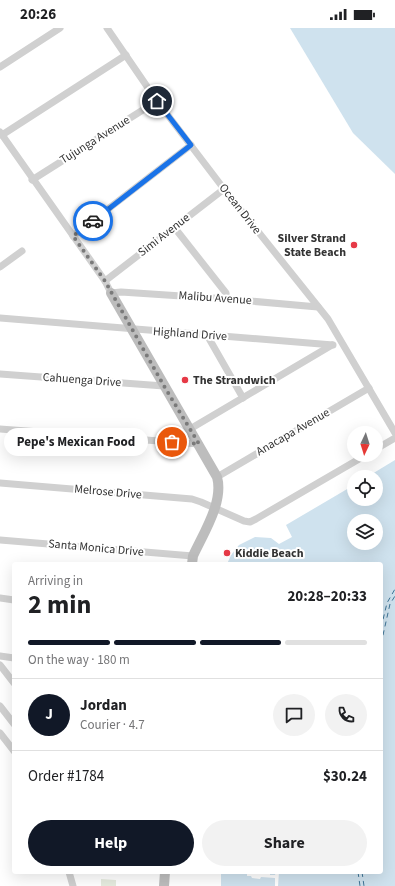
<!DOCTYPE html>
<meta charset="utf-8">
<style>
body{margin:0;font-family:"Source Sans 3",sans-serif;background:#f2f2f2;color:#202124;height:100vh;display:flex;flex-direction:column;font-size:15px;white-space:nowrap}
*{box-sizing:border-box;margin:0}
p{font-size:13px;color:#757577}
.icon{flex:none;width:22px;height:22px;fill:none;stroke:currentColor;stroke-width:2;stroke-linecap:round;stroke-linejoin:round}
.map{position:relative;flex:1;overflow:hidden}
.side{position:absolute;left:12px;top:534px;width:371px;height:312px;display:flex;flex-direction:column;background:#fff;border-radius:4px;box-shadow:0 4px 16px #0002}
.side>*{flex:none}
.needle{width:26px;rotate:184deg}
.fabs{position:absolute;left:347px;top:398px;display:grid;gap:8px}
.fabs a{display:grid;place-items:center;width:36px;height:36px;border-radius:50%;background:#fff;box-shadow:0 4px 16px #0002;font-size:20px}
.pin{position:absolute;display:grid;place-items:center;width:34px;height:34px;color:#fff;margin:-17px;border:2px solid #fff;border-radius:50%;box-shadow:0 1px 4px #0007}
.courier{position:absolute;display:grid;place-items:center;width:40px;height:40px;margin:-20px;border:3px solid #1a73e8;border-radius:50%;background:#fff;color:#222;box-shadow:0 1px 5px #0007}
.bubble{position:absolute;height:28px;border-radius:14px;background:#fff;box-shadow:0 4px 16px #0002;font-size:13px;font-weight:700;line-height:28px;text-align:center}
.headline em{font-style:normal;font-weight:700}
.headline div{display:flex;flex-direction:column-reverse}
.headline{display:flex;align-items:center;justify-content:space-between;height:68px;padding:0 16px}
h1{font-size:26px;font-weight:700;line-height:30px}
.bar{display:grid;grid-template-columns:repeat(4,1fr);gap:6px 4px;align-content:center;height:48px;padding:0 16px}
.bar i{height:5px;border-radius:3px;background:#e0e0e0}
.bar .current{background:#111827}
.bar p{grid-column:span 4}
.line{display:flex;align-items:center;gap:10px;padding:0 16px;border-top:1px solid #e0e0e0}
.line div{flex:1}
.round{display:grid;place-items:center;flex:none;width:42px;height:42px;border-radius:21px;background:#f2f2f2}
.primary-button{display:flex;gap:8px;margin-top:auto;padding:8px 16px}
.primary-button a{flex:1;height:46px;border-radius:24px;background:#111827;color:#fff;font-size:16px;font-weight:700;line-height:46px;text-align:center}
.primary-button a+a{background:#f2f2f2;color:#202124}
.status{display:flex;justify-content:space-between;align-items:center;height:28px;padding:0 20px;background:#fff;direction:ltr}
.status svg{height:11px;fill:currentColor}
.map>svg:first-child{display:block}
</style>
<div class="status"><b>20:26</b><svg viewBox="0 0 49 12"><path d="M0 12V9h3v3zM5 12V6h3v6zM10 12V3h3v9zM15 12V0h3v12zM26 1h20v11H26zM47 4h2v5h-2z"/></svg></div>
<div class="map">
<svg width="395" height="858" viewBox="0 0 395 858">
<rect width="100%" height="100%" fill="#fff"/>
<polygon fill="#e6ecdf" points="101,851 116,852 116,858 101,858"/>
<g fill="#cfe2ee" fill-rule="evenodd">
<polygon points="290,0 395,0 395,146 353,105"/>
<path d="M395,432V858H221V844H381V536H227L231,527L239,517L255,509L271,510L279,516L292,509L286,497L354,457V471H376V449H367ZM354,493H376V515H354Z"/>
</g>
<polygon fill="#fff" points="247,844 257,846 258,844 260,844 260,846 266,846 270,844 270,847 275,847 276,844 279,844 278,858 275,858 275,850 261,849 260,851 252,850 251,848 247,848"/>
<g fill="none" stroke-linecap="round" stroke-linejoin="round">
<g stroke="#3f7597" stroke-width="1" stroke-dasharray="5 4" stroke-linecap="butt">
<polyline points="381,600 387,575 395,561"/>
<polyline points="381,616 390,576 395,568"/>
<polyline points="358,844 360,858"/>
<polyline points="362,844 364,858"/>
</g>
<g stroke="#d0d0d0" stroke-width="7">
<polyline points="107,0 157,73 224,161 328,291 395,405"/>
<polyline points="0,39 60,0"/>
<polyline points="0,104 105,253 111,265 121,264 227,271 318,279"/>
<polyline points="2,107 126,27"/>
<polyline points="32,152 157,73"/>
<polyline points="174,199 226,265 227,271"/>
<polyline points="73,208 191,117"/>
<polyline points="0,239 22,223"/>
<polyline points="105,253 224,161"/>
<polyline points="0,290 333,317"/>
<polyline points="207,307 243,370"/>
<polyline points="0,346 164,358"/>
<polyline points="0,401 199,416"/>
<polyline points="190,401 332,317"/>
<polyline points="376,421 395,410"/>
<polyline points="217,449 369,360"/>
<polyline points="0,455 192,471 201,474 244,493 250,494 256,491 366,427"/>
<polyline points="0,512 193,528"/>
<polyline points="0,570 14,572"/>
<polyline points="0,628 14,630"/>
<polyline points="0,637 14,655"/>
<polyline points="0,678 14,696"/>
<polyline points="0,705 14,723"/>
<polyline points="69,844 73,858"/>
</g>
<g stroke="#bdbdbd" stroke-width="10">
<path d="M111,265L217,449C224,474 203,506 193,528L192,536"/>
<polyline points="164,858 165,844"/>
</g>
</g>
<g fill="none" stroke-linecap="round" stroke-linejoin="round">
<polyline stroke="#7a7a7a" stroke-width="4" stroke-dasharray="0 7.2" points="93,193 73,208 105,253 164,358 199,416 172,414"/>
<polyline stroke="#1a73e8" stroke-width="5" points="93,193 191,117 157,73"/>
</g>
<g fill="#e63946" stroke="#fff" stroke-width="1.5">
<circle cx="354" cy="217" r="4"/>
<circle cx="185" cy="352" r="4"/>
<circle cx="227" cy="525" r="4"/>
</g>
<g text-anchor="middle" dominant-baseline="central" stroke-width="4" stroke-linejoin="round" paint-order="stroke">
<g font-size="12" fill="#333" stroke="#fff">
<text transform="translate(95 112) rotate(-32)">Tujunga Avenue</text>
<text transform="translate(240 181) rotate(52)">Ocean Drive</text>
<text transform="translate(164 207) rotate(-38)">Simi Avenue</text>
<text transform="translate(215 270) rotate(4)">Malibu Avenue</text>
<text transform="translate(190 306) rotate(4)">Highland Drive</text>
<text transform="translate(82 352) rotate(4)">Cahuenga Drive</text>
<text transform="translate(293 404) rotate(-30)">Anacapa Avenue</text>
<text transform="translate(108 464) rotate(5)">Melrose Drive</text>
<text transform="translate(96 520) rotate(5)">Santa Monica Drive</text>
</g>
<g font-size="12" font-weight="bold" fill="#333" stroke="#fff" text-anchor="start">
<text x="346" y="210" text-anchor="end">Silver Strand<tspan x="346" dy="14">State Beach</tspan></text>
<text x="193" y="352">The Strandwich</text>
<text x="235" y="525">Kiddie Beach</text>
</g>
</g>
</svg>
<div class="fabs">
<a><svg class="needle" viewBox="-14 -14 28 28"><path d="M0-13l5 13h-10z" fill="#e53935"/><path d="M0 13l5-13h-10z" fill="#757577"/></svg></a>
<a><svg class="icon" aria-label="locate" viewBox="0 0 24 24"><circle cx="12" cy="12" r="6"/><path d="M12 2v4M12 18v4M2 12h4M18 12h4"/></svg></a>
<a><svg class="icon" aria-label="layers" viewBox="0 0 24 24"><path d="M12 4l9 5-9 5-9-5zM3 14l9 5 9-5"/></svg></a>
</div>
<div class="pin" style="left:172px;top:414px;background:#ea580c"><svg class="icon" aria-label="bag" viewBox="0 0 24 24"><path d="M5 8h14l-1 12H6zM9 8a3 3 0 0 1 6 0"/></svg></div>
<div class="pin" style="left:157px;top:73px;background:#1f2937"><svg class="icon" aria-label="home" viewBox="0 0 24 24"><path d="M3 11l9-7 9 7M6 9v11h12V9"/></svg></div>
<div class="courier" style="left:93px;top:193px"><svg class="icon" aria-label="car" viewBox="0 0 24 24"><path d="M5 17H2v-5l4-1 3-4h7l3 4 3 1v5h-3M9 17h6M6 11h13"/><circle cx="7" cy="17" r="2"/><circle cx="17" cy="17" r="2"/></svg></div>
<div class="bubble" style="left:4px;top:400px;width:144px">Pepe's Mexican Food</div>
<section class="side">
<div class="headline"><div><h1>2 min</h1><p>Arriving in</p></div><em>20:28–20:33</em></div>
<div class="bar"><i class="current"></i><i class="current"></i><i class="current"></i><i></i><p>On the way · 180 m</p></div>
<div class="line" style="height:72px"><b class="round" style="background:#111827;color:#fff">J</b><div><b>Jordan</b><p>Courier · 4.7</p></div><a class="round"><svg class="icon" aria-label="chat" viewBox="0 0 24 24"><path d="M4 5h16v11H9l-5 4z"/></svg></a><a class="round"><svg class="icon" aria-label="phone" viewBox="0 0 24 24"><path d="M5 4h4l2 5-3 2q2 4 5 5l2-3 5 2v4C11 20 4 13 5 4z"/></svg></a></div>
<div class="line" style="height:52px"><div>Order #1784</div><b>$30.24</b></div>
<div class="primary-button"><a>Help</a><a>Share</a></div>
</section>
</div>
